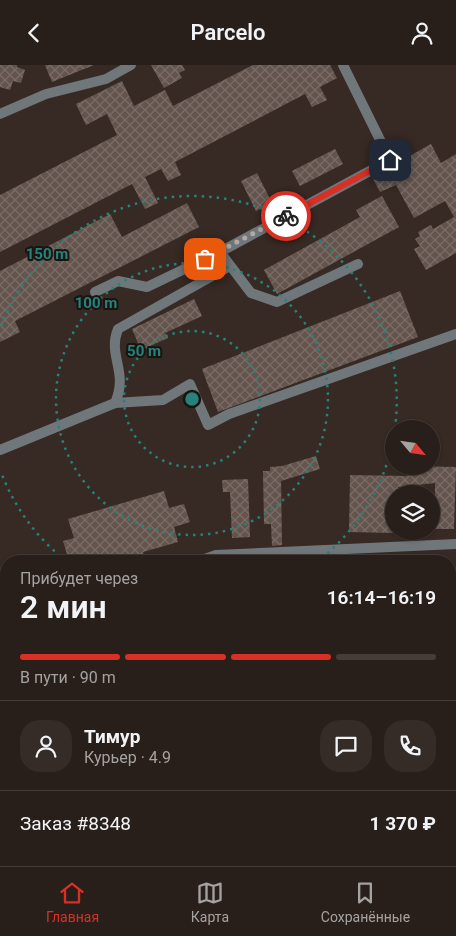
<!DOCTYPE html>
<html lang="ru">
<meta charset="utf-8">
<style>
body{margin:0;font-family:Roboto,sans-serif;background:#352c27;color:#f1f3f6;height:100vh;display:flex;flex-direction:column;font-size:19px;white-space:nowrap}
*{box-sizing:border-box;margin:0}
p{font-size:16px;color:#a5a2a2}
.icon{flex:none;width:28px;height:28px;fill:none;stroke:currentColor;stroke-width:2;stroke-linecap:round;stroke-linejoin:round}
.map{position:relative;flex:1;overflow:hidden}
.panel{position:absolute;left:0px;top:490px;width:456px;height:311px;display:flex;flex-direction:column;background:#291f1a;border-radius:20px 20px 0 0;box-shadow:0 1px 4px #0004,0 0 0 1px #453d39}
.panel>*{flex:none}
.needle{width:32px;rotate:119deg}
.tools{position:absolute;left:385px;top:355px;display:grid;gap:10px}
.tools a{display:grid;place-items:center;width:55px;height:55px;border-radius:50%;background:#291f1a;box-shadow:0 1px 4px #0004,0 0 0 1px #453d39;font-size:25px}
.pin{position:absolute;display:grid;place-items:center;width:42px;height:42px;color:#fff;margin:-21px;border-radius:10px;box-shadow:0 2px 8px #0006}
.courier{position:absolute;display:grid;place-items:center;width:50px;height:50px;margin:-25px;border:4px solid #d93025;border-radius:50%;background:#fff;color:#222;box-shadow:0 1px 6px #0007}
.overview em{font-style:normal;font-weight:600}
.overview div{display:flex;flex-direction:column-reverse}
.overview{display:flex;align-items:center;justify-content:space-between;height:85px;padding:0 20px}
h1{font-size:32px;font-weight:600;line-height:38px}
.bar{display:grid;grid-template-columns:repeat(4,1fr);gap:8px 5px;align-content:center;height:60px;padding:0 20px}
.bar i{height:6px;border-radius:4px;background:#453d39}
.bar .current{background:#d93025}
.bar p{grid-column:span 4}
.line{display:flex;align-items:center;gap:12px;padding:0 20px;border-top:1px solid #453d39}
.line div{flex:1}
.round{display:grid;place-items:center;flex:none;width:52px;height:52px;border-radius:20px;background:#352c27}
header{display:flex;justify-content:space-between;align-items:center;height:65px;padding:0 20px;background:#291f1a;font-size:22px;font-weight:600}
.tab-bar{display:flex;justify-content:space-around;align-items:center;height:70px;border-top:1px solid #453d39;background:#291f1a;font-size:14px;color:#a5a2a2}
.tab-bar a{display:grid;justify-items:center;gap:2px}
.tab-bar .current{color:#d93025}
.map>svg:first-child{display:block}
</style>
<header><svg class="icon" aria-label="back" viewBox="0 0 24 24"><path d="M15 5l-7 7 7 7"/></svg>Parcelo<svg class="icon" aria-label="person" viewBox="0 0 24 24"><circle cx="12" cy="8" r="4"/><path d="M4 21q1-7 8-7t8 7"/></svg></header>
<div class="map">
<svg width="456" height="801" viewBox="0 0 456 801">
<defs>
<pattern id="forest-firs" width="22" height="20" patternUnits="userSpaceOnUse" patternTransform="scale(1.25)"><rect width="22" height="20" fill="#7d4222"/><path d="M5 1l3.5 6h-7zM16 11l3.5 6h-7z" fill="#905e42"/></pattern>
<pattern id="building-cross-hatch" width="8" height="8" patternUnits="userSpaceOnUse" patternTransform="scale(1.25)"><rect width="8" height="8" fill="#63544d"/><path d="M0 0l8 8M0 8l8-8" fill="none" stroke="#7a6d67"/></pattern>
</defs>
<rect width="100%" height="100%" fill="#372923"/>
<polygon fill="url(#forest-firs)" points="450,503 456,504 456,801 150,801 152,795 450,795"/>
<g fill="url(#building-cross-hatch)">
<polygon points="0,0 17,0 17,2 25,5 21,18 13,16 10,25 0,22"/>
<polygon points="45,0 94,0 52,17"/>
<polygon points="151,0 182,0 185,5 179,8 182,13 164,23"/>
<polygon points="253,0 330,0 337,13 320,22 327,35 312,42 305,29 175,97 181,110 168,116 161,104 145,112 158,138 145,144 132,119 0,187 0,130 117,70 107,49 86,60 76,39 122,16 134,41 165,25 173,41"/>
<polygon points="431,79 441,98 456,89 456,188 426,205 414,184 420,181 415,174 420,171 418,167 431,160 433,164 454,152 445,136 414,153 396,120 380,127 372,112"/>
<polygon points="335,84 343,99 300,121 292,106"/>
<polygon points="257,108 272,138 256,146 241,116"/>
<polygon points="382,131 399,162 277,229 264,205 360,152 356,145"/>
<polygon points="187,138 199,162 15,256 20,267 0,277 0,206 110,149 122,172"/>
<polygon points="400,226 418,272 218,347 202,304"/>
<polygon points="194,234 202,251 165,268 168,273 141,285 132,264"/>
<polygon points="316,391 320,404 281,416 282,480 272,481 271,459 264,459 263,406 270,406 270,402 282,401"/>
<polygon points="406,401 456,402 454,464 431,464 431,449 435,449 435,418 398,422 398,429 394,429 394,468 349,467 350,410 407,411"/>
<polygon points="248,414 250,472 232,473 230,427 223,427 222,415"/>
<polygon points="164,426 169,443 184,439 190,457 174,462 178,477 143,487 145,494 140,496 136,496 134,490 112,496 69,496 63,476 74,473 68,454"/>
</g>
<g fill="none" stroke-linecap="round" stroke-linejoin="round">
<g stroke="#70777b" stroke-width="10">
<polyline points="0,49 46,29 106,14 131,0"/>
<polyline points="220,187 251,228 277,237 358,199"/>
<polyline points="95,227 118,216 147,222 220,187 390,95 343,0"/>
<path d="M115,338C129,306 107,291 118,264L230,201"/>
<polyline points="0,385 115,338 163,335 190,319 208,360 229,349 456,269"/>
<polyline points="199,496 216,490 456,479"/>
<polyline points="0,537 6,535"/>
<polyline points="0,605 6,606"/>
<polyline points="44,801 47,795"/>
</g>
</g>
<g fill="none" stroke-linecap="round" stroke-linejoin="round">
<polyline stroke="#b3a8a3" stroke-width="5" stroke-dasharray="0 9" points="205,194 286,151"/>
<polyline stroke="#d93025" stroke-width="6" points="286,151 390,95"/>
</g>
<g fill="none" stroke="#26827a" stroke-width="2.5" stroke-dasharray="2.5 5">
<circle cx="192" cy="334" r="68"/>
<circle cx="192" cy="334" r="136"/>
<path d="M394 371A205 205 0 0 1 318 496M66 496A205 205 0 0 1 1 407M1 261A205 205 0 0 1 395 363"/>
</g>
<circle cx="192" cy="334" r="8" fill="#26827a" stroke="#1a1411" stroke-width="2.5"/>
<g font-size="15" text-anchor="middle" font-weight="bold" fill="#26827a" stroke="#1a1411" stroke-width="4" stroke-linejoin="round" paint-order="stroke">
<text x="47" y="194">150 m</text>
<text x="96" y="243">100 m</text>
<text x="144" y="291">50 m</text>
</g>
</svg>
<div class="tools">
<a><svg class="needle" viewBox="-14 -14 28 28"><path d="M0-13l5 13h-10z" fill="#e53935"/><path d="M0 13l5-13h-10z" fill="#a5a2a2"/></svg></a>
<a><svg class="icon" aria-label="layers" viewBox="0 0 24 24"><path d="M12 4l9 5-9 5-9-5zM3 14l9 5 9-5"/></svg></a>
</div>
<div class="pin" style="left:205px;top:194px;background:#ea580c"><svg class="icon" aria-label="bag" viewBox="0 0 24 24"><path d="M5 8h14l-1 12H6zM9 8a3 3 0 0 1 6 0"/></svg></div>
<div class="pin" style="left:390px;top:95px;background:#1f2937"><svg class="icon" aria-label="home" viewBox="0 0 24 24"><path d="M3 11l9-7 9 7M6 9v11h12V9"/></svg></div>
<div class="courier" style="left:286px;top:151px"><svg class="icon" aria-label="bike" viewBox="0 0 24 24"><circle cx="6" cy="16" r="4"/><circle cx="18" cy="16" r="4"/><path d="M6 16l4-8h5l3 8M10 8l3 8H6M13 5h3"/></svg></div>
<section class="panel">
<div class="overview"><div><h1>2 мин</h1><p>Прибудет через</p></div><em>16:14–16:19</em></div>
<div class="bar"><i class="current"></i><i class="current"></i><i class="current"></i><i></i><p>В пути · 90 m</p></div>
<div class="line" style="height:90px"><a class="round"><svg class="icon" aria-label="person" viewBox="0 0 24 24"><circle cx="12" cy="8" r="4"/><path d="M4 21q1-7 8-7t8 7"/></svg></a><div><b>Тимур</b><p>Курьер · 4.9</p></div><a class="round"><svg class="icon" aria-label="chat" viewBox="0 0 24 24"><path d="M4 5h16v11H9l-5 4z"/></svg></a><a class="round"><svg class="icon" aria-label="phone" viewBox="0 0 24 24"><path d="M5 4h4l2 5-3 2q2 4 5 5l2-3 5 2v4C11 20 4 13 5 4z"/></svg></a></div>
<div class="line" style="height:65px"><div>Заказ #8348</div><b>1 370 ₽</b></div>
</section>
</div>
<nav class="tab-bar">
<a class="current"><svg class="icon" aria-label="home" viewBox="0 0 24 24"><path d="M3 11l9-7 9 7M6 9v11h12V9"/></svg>Главная</a>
<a><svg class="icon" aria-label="map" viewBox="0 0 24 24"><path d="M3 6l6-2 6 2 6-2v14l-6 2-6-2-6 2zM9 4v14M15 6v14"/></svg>Карта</a>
<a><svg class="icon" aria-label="saved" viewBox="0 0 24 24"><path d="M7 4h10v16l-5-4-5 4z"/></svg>Сохранённые</a>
</nav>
